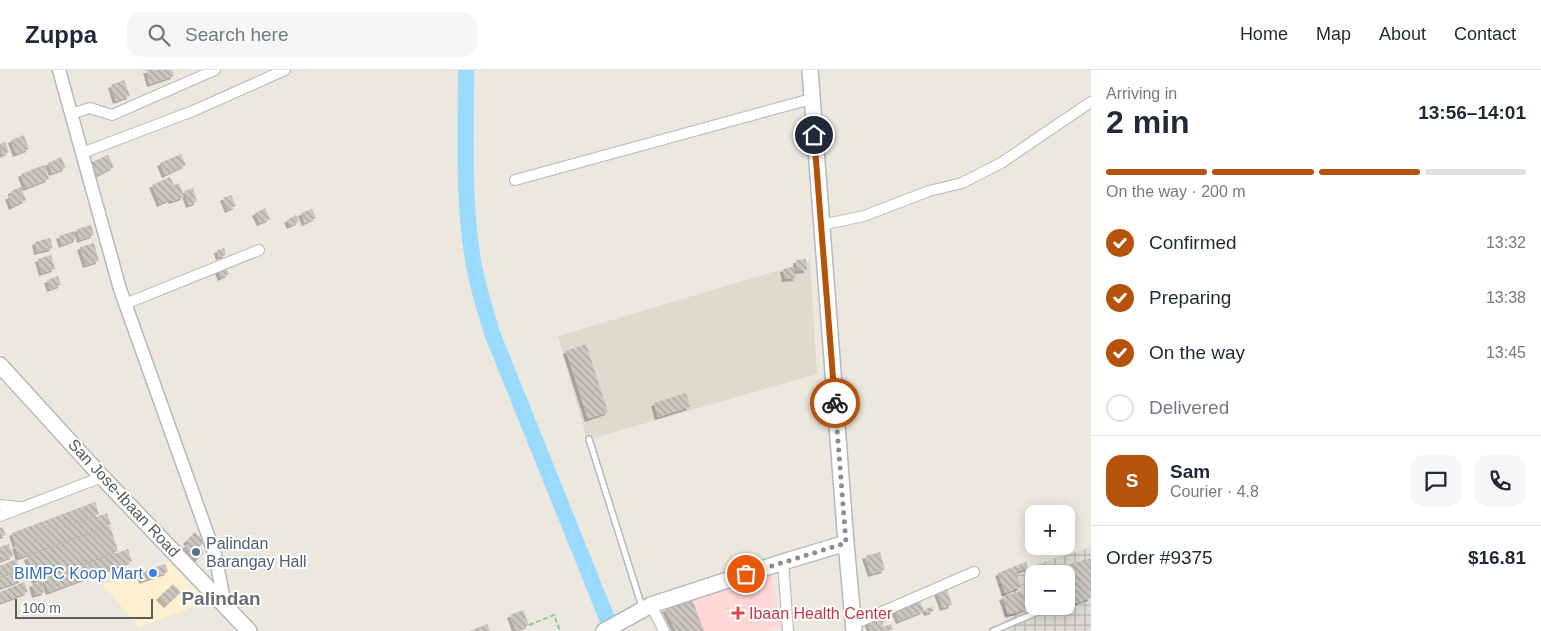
<!DOCTYPE html>
<meta charset="utf-8">
<style>
body{margin:0;font-family:Arial,sans-serif;background:#f6f6f7;color:#1f2937;height:100vh;display:flex;flex-direction:column;font-size:19px;white-space:nowrap}
*{box-sizing:border-box;margin:0}
p{font-size:16px;color:#747a83}
.icon{flex:none;width:28px;height:28px;fill:none;stroke:currentColor;stroke-width:2;stroke-linecap:round;stroke-linejoin:round}
.map{position:relative;flex:1;overflow:hidden}
.panel{display:flex;flex-direction:column;background:#fff;width:450px}
.panel>*{flex:none}
.fabs{position:absolute;left:1025px;top:435px;display:grid;gap:10px}
.fabs a{display:grid;place-items:center;width:50px;height:50px;border-radius:10px;background:#fff;box-shadow:0 2px 12px #0003;font-size:25px}
.scale{position:absolute;left:15px;bottom:12px;width:138px;box-sizing:border-box;padding-left:5px;border:2px solid #575c61;border-top:0;font-size:14px;line-height:18px;white-space:nowrap;color:#575c61;-webkit-text-stroke:4px #fff;paint-order:stroke}
.pin{position:absolute;display:grid;place-items:center;width:42px;height:42px;color:#fff;margin:-21px;border:2px solid #fff;border-radius:50%;box-shadow:0 1px 5px #0007}
.courier{position:absolute;display:grid;place-items:center;width:50px;height:50px;margin:-25px;border:4px solid #b45309;border-radius:50%;background:#fff;color:#222;box-shadow:0 1px 6px #0007}
.headline em{font-style:normal;font-weight:700}
.headline div{display:flex;flex-direction:column-reverse}
.headline{display:flex;align-items:center;justify-content:space-between;height:85px;padding:0 15px}
h1{font-size:32px;font-weight:700;line-height:38px}
.bar{display:grid;grid-template-columns:repeat(4,1fr);gap:8px 5px;align-content:center;height:60px;padding:0 15px}
.bar i{height:6px;border-radius:4px;background:#e0e1e3}
.bar .selected{background:#b45309}
.bar p{grid-column:span 4}
.line{display:flex;align-items:center;gap:12px;padding:0 15px;border-top:1px solid #e0e1e3}
.line div{flex:1}
.round{display:grid;place-items:center;flex:none;width:52px;height:52px;border-radius:15px;background:#f6f6f7}
ol{padding:0 15px;list-style:none}
li{display:flex;align-items:center;gap:15px;height:55px}
li p{margin-inline-start:auto}
li .icon{padding:5px;border-radius:50%;background:#b45309;color:#fff;stroke-width:4}
li:last-child{color:#747a83}
li i{width:28px;height:28px;border:2px solid #e0e1e3;border-radius:50%}
header{display:flex;align-items:center;gap:30px;box-sizing:border-box;height:70px;padding:0 25px;background:#fff;border-bottom:1px solid #e0e1e3}
header strong{font-size:24px}
nav{display:flex;gap:28px;margin-inline-start:auto;font-size:18px}
.search{width:350px;height:45px;background:#f6f6f7;display:flex;align-items:center;gap:12px;box-sizing:border-box;padding:0 18px;border-radius:15px;color:#747a83;font-size:19px}
main{display:flex;flex:1;min-height:0}
.map>svg:first-child{display:block}
</style>
<header>
<strong>Zuppa</strong>
<div class="search"><svg class="icon" aria-label="search" viewBox="0 0 24 24"><circle cx="10" cy="10" r="6"/><path d="M15 15l6 6"/></svg>Search here</div>
<nav><a>Home</a><a>Map</a><a>About</a><a>Contact</a></nav>
</header>
<main>
<div class="map">
<svg width="1091" height="561" viewBox="0 0 1091 561">
<defs>
<pattern id="industrial-grid" width="8" height="8" patternUnits="userSpaceOnUse" patternTransform="scale(1.25)"><rect width="8" height="8" fill="#dcdad3"/><path d="M0 4h8M4 0v8" fill="none" stroke="#b5b4af"/></pattern>
<pattern id="building-back-hatch" width="6" height="6" patternUnits="userSpaceOnUse" patternTransform="scale(1.25)"><rect width="6" height="6" fill="#ccc6bf"/><path d="M-1 5l2 2M0 0l6 6M5-1l2 2" fill="none" stroke="#a8a49f"/></pattern>
<filter id="shadow"><feDropShadow dx="-3" dy="3" stdDeviation="0" flood-color="#0004"/></filter>
</defs>
<rect width="100%" height="100%" fill="#ede8de"/>
<polygon fill="#fff1d0" points="169,492 206,532 139,557 103,515"/>
<path fill="url(#industrial-grid)" fill-rule="evenodd" d="M1091,477V561H1009L997,507ZM1034,504H1066V536H1034Z"/>
<polygon fill="#dfdace" points="810,191 817,304 587,370 558,266"/>
<polygon fill="#fed7d6" points="771,505 781,556 765,561 704,561 692,529"/>
<g fill="none" stroke-linecap="round" stroke-linejoin="round">
<path stroke="#9bdaff" stroke-width="16" d="M466,0C466,61 463,124 472,184C476,211 484,237 492,263L612,561"/>
</g>
<g fill="url(#building-back-hatch)" filter="url(#shadow)">
<polygon points="146,0 172,0 174,6 150,14"/>
<polygon points="124,10 130,26 116,31 111,15"/>
<polygon points="24,65 29,79 16,84 11,70"/>
<polygon points="5,72 9,82 2,85 0,74"/>
<polygon points="181,84 186,95 165,105 160,93"/>
<polygon points="108,85 114,97 96,106 90,93"/>
<polygon points="61,87 66,98 52,103 48,93"/>
<polygon points="44,95 49,109 26,118 21,104"/>
<polygon points="170,107 174,115 179,113 184,127 172,131 171,129 160,134 152,115"/>
<polygon points="21,117 26,130 12,137 8,127 12,125 11,121"/>
<polygon points="193,118 197,132 189,135 184,121"/>
<polygon points="231,125 236,136 228,140 223,128"/>
<polygon points="265,138 270,149 260,153 255,143"/>
<polygon points="312,139 316,148 305,153 301,143"/>
<polygon points="296,145 299,152 290,156 287,150"/>
<polygon points="91,155 94,165 80,170 77,159"/>
<polygon points="74,161 77,169 62,175 59,166"/>
<polygon points="50,168 53,178 37,182 35,172"/>
<polygon points="94,173 99,191 86,195 80,177"/>
<polygon points="224,178 226,185 219,187 217,180"/>
<polygon points="51,185 55,199 42,203 38,189"/>
<polygon points="806,189 807,200 797,201 796,190"/>
<polygon points="225,194 229,204 221,208 217,198"/>
<polygon points="794,197 796,208 785,209 783,199"/>
<polygon points="58,206 61,215 50,219 47,210"/>
<polygon points="586,274 608,342 588,349 566,281"/>
<polygon points="686,323 690,337 658,347 654,333"/>
<polygon points="95,432 99,444 16,475 12,463"/>
<polygon points="107,443 111,454 19,488 15,476"/>
<polygon points="110,456 118,481 35,511 27,487"/>
<polygon points="2,457 6,465 0,467 0,458"/>
<polygon points="195,462 204,472 199,477 204,483 197,490 184,478 188,473 186,471"/>
<polygon points="9,474 13,486 0,491 0,477"/>
<polygon points="128,479 132,491 49,522 44,510"/>
<polygon points="880,482 885,500 871,504 865,486"/>
<polygon points="1091,488 1091,528 1076,533 1067,495"/>
<polygon points="16,489 20,499 0,507 0,496"/>
<polygon points="1026,492 1028,498 1016,502 1021,517 1005,523 998,503"/>
<polygon points="165,494 168,502 142,511 139,503"/>
<polygon points="19,502 22,510 0,518 0,509"/>
<polygon points="42,511 45,522 35,525 32,514"/>
<polygon points="24,512 28,522 0,533 0,522"/>
<polygon points="173,514 181,522 167,535 159,527"/>
<polygon points="946,516 952,535 943,538 936,519"/>
<polygon points="1022,521 1027,539 1008,545 1002,527"/>
<polygon points="919,528 924,541 899,551 895,541"/>
<polygon points="692,529 704,561 676,561 665,539"/>
<polygon points="932,537 934,541 927,543 925,539"/>
<polygon points="523,540 529,555 516,561 510,545"/>
<polygon points="884,545 886,551 882,553 884,557 891,554 893,560 871,561 867,551"/>
<polygon points="487,554 490,561 470,561"/>
</g>
<g fill="none" stroke-linecap="round" stroke-linejoin="round">
<defs>
<g id="service">
<polyline points="589,369 642,537"/>
<polyline points="993,561 1052,536"/>
</g>
<g id="minor">
<polyline points="71,44 90,38 112,45 215,0"/>
<polyline points="82,83 193,41 285,0"/>
<polyline points="515,110 811,29"/>
<polyline points="821,155 864,146 929,121 962,113 1001,93 1091,32"/>
<polyline points="125,234 259,180"/>
<polyline points="0,435 19,437"/>
<polyline points="0,446 102,407"/>
<polyline points="783,492 788,561"/>
<polyline points="651,535 664,561"/>
<polyline points="854,554 974,502"/>
</g>
<polyline id="tertiary" points="59,0 120,219 215,485 225,535"/>
<g id="secondary">
<polyline points="810,0 846,473 854,561"/>
<polyline points="0,295 102,407 249,561"/>
<polyline points="604,561 651,535 783,492 846,473"/>
</g>
</defs>
<use href="#service" stroke="#b4b8bd" stroke-width="8"/>
<use href="#minor" stroke="#b4b8bd" stroke-width="12"/>
<use href="#tertiary" stroke="#b4b8bd" stroke-width="15"/>
<use href="#secondary" stroke="#b4b9bf" stroke-width="18"/>
<polyline stroke="#8fc99b" stroke-width="2" stroke-dasharray="5 2.5" stroke-linecap="butt" points="529,555 554,545 560,561"/>
<use href="#service" stroke="#fff" stroke-width="5"/>
<use href="#minor" stroke="#fff" stroke-width="10"/>
<use href="#tertiary" stroke="#fff" stroke-width="12"/>
<use href="#secondary" stroke="#fff" stroke-width="15"/>
</g>
<g fill="none" stroke-linecap="round" stroke-linejoin="round">
<polyline stroke="#8c8d8d" stroke-width="5" stroke-dasharray="0 9" points="746,504 846,473 835,333"/>
<polyline stroke="#b45309" stroke-width="6" points="814,65 835,333"/>
</g>
<circle fill="#5c6f8a" stroke="#fff" stroke-width="2" cx="196" cy="482" r="5"/>
<circle fill="#3f7fe0" stroke="#fff" stroke-width="2" cx="153" cy="503" r="5"/>
<path fill="#e0444e" stroke="#fff" stroke-width="2" d="M735.5 535.5h5v5h5v5h-5v5h-5v-5h-5v-5h5z"/>
<g text-anchor="middle" dominant-baseline="central" stroke-width="4" stroke-linejoin="round" paint-order="stroke">
<g font-size="16" fill="#575c61" stroke="#fff">
<text transform="translate(124 428) rotate(47)">San Jose-Ibaan Road</text>
</g>
<g font-size="16" fill="#4e5e75" stroke="#fff" text-anchor="start">
<text x="206" y="473">Palindan<tspan x="206" dy="18">Barangay Hall</tspan></text>
</g>
<g font-size="16" fill="#366cbe" stroke="#fff" text-anchor="end">
<text x="143" y="503">BIMPC Koop Mart</text>
</g>
<g font-size="16" fill="#be3a42" stroke="#fff" text-anchor="start">
<text x="749" y="543">Ibaan Health Center</text>
</g>
<g font-size="19" font-weight="bold" fill="#686e73" stroke="#fff">
<text x="221" y="528">Palindan</text>
</g>
</g>
</svg>
<div class="fabs">
<a>+</a>
<a>−</a>
</div>
<div class="scale">100 m</div>
<div class="pin" style="left:746px;top:504px;background:#ea580c"><svg class="icon" aria-label="bag" viewBox="0 0 24 24"><path d="M5 8h14l-1 12H6zM9 8a3 3 0 0 1 6 0"/></svg></div>
<div class="pin" style="left:814px;top:65px;background:#1f2937"><svg class="icon" aria-label="home" viewBox="0 0 24 24"><path d="M3 11l9-7 9 7M6 9v11h12V9"/></svg></div>
<div class="courier" style="left:835px;top:333px"><svg class="icon" aria-label="bike" viewBox="0 0 24 24"><circle cx="6" cy="16" r="4"/><circle cx="18" cy="16" r="4"/><path d="M6 16l4-8h5l3 8M10 8l3 8H6M13 5h3"/></svg></div>
</div>
<section class="panel">
<div class="headline"><div><h1>2 min</h1><p>Arriving in</p></div><em>13:56–14:01</em></div>
<div class="bar"><i class="selected"></i><i class="selected"></i><i class="selected"></i><i></i><p>On the way · 200 m</p></div>
<ol>
<li><svg class="icon" aria-label="check" viewBox="0 0 24 24"><path d="M5 12l5 5 9-10"/></svg>Confirmed<p>13:32</p></li>
<li><svg class="icon" aria-label="check" viewBox="0 0 24 24"><path d="M5 12l5 5 9-10"/></svg>Preparing<p>13:38</p></li>
<li><svg class="icon" aria-label="check" viewBox="0 0 24 24"><path d="M5 12l5 5 9-10"/></svg>On the way<p>13:45</p></li>
<li><i></i>Delivered</li>
</ol>
<div class="line" style="height:90px"><b class="round" style="background:#b45309;color:#fff">S</b><div><b>Sam</b><p>Courier · 4.8</p></div><a class="round"><svg class="icon" aria-label="chat" viewBox="0 0 24 24"><path d="M4 5h16v11H9l-5 4z"/></svg></a><a class="round"><svg class="icon" aria-label="phone" viewBox="0 0 24 24"><path d="M5 4h4l2 5-3 2q2 4 5 5l2-3 5 2v4C11 20 4 13 5 4z"/></svg></a></div>
<div class="line" style="height:65px"><div>Order #9375</div><b>$16.81</b></div>
</section>
</main>
